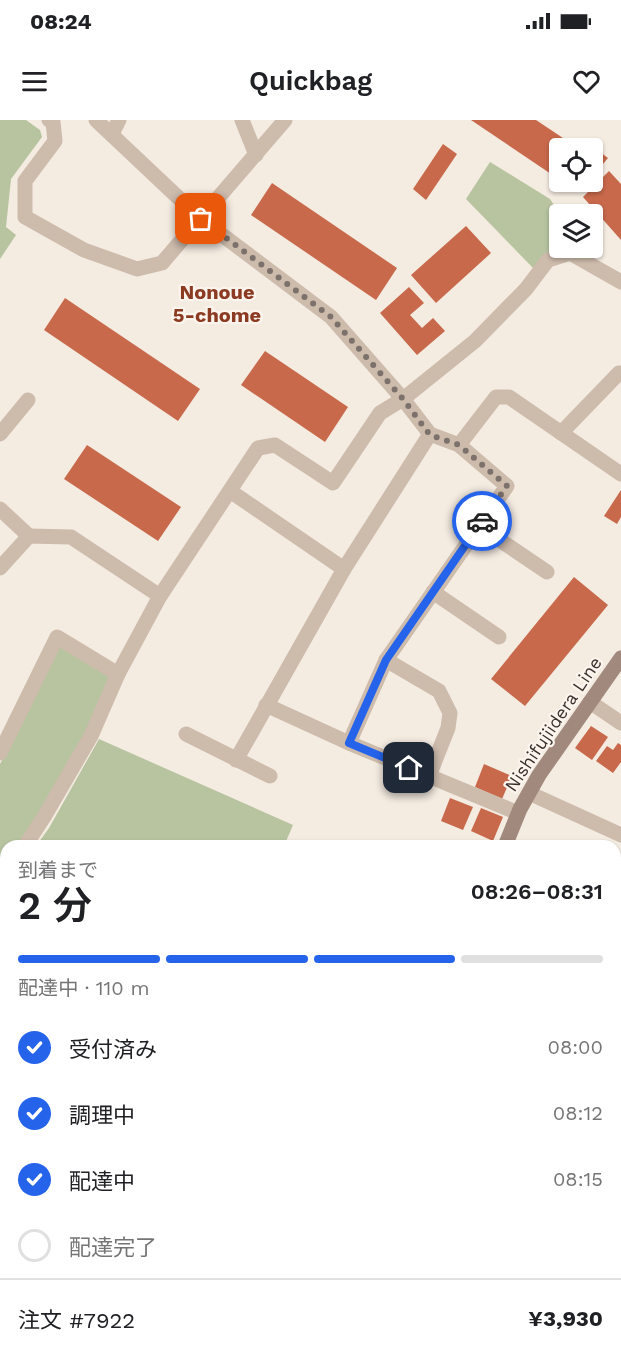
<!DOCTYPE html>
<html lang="ja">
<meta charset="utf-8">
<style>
body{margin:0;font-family:"Work Sans","Noto Sans JP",sans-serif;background:#f6f6f6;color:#202124;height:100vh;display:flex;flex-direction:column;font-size:22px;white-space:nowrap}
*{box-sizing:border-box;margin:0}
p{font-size:20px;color:#757577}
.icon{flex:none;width:33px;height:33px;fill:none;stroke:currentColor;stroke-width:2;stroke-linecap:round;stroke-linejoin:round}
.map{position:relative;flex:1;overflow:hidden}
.panel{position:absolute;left:0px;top:720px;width:621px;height:530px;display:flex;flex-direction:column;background:#fff;border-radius:18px 18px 0 0;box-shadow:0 2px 4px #0004}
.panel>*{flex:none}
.tools{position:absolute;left:549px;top:18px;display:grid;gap:12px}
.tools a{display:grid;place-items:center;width:54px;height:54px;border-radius:6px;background:#fff;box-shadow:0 2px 4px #0004;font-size:30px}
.pin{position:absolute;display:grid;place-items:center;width:51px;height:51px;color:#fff;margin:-26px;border-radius:12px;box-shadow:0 3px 9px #0006}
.courier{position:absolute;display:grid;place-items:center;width:60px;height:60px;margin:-30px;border:4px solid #2563eb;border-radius:50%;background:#fff;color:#222;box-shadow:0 2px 8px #0007}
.headline em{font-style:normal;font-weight:600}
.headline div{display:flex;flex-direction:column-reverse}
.headline{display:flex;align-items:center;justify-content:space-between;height:102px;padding:0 18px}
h1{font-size:39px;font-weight:600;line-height:45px}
.bar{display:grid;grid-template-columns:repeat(4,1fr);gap:9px 6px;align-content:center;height:72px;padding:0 18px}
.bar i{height:8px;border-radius:4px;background:#e0e0e0}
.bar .current{background:#2563eb}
.bar p{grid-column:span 4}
.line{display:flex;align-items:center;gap:15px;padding:0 18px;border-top:2px solid #e0e0e0}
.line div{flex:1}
ol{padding:0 18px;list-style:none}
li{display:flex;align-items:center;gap:18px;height:66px}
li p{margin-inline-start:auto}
li .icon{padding:6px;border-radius:50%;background:#2563eb;color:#fff;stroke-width:4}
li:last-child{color:#757577}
li i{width:33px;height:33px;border:3px solid #e0e0e0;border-radius:50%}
.status{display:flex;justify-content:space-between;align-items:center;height:42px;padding:0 30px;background:#fff;direction:ltr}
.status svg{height:16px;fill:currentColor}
header{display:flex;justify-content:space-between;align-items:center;height:78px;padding:0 18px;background:#fff;font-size:27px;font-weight:600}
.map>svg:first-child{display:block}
</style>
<div class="status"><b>08:24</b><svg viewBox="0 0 49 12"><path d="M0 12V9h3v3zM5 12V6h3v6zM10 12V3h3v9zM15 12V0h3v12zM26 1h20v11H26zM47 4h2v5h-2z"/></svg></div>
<header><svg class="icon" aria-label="menu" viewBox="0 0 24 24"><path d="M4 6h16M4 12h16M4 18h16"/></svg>Quickbag<svg class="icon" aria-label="heart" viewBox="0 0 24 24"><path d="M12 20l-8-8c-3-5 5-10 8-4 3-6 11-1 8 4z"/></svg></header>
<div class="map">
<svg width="621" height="1249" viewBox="0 0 621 1249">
<rect width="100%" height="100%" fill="#f4ebe1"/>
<g fill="#b8c4a0">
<polygon points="0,0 26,0 40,10 42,17 11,59 6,107 16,115 0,139"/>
<polygon points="490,42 550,79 560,94 560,128 568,128 533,148 466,79"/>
<polygon points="60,526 111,557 84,617 44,685 17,726 6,726 6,743 0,752 0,644"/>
<polygon points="99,619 293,705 284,726 36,726 49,708"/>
<polygon points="6,769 6,1128 0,1125 0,778"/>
</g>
<polygon fill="#7fb0b2" points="262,1244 424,1244 423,1249 254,1249"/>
<g fill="#c8694b">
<polygon points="471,0 536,0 578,28 560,28 560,60"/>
<polygon points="443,24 457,34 426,80 413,69"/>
<polygon points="596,29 608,38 592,57 592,35"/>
<polygon points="609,51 621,64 621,120 583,77"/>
<polygon points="272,63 397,148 376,180 251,95"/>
<polygon points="466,106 491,133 436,183 411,155"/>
<polygon points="409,167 424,183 410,195 422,208 433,198 445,211 417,235 380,193"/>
<polygon points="65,178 200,269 178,301 44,210"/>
<polygon points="265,231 348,287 325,322 241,265"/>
<polygon points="87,325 181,387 158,421 64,359"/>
<polygon points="621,370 621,397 617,404 604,396"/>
<polygon points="574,457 608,485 525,586 491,559"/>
<polygon points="591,606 608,617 592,640 575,628"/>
<polygon points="618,623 621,625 621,642 613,653 596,641 607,626 613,630"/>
<polygon points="484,644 512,656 502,679 475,667"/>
<polygon points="450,678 473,687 463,710 441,701"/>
<polygon points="481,688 503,697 493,721 471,711"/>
</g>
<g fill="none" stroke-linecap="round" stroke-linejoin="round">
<g stroke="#cdbbac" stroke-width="15">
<polyline points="49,0 53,2 55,21 25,61 25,97 84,130 137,149 162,143 285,0"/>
<polyline points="96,0 201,99 331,197 403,279 430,314 459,325 507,366 386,540 349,623"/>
<polyline points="242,0 256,35"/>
<polyline points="112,14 119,0"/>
<polyline points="561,313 619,253"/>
<polyline points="0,314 28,280"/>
<polyline points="459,325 496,277 509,277 621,354"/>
<polyline points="230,371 344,449"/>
<polyline points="0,389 29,416"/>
<polyline points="479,406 547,452"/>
<polyline points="0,448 29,416 71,417 160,476"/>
<polyline points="433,472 499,517"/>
<polyline points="386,540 439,571 450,593 448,608 429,656"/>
<polyline points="590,582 621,603"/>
<polyline points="266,585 349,623 518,693"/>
<polyline points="186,614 270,656"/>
<polyline points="0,633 57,517 118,554"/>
<polyline points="236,640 344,449 430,314"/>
<polyline points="529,673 621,715"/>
<polyline points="25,726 44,697 91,616 118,554 160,476 258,328 275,325 333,363 380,293 403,279 475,221 526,169 548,140 570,133 621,162"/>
<polyline points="0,764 6,755"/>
<polyline points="615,964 621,952"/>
<polyline points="615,979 621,982"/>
<polyline points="615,1112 621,1114"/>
<polyline points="615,1206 621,1208"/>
<polyline points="29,1249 31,1244"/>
</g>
<g stroke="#a18a7d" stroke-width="15">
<polyline points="505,726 520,689 539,655 621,538"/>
<polyline points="468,1244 469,1249"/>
<polyline points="214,1249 221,1244"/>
</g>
<g stroke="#7d675c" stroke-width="15">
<polyline points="0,1210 6,1213"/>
<polyline points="87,1244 102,1249"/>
</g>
</g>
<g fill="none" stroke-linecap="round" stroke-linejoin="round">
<polyline stroke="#7c716b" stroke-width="6" stroke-dasharray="0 10.8" points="201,99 331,197 403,279 430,315 459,325 507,366 482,401"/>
<polyline stroke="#2563eb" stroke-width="8" points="409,648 349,623 386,540 482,401"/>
</g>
<g text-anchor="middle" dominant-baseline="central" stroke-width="4.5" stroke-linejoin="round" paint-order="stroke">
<g font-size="18" fill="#3b302b" stroke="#fbf5ee">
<text transform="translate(553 604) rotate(-56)">Nishifujiidera Line</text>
</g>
<g font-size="20" font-weight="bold" fill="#8c3b22" stroke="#fbf5ee">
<text x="217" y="172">Nonoue<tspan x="217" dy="23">5-chome</tspan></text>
</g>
</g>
</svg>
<div class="tools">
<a><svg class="icon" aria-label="locate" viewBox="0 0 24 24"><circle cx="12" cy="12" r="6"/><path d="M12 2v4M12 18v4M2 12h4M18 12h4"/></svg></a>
<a><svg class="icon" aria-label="layers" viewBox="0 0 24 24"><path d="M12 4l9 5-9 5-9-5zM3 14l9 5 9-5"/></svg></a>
</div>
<div class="pin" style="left:201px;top:99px;background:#ea580c"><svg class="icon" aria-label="bag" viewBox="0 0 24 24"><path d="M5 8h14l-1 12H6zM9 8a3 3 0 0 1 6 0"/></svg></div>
<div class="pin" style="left:409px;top:648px;background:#1f2937"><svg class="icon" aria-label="home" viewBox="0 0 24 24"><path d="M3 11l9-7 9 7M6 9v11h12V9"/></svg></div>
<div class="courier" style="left:482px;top:401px"><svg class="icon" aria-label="car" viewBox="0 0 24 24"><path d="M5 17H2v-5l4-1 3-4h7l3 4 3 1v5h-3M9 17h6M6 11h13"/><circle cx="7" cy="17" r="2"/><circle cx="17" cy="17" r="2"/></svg></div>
<section class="panel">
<div class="headline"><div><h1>2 分</h1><p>到着まで</p></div><em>08:26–08:31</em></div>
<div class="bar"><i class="current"></i><i class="current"></i><i class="current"></i><i></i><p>配達中 · 110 m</p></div>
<ol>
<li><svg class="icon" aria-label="check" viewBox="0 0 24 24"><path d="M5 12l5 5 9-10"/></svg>受付済み<p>08:00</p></li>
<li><svg class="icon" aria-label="check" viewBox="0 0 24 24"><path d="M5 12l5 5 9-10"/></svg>調理中<p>08:12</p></li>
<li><svg class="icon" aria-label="check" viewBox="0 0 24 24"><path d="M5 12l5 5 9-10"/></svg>配達中<p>08:15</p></li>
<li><i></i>配達完了</li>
</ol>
<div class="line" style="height:78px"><div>注文 #7922</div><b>¥3,930</b></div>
</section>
</div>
